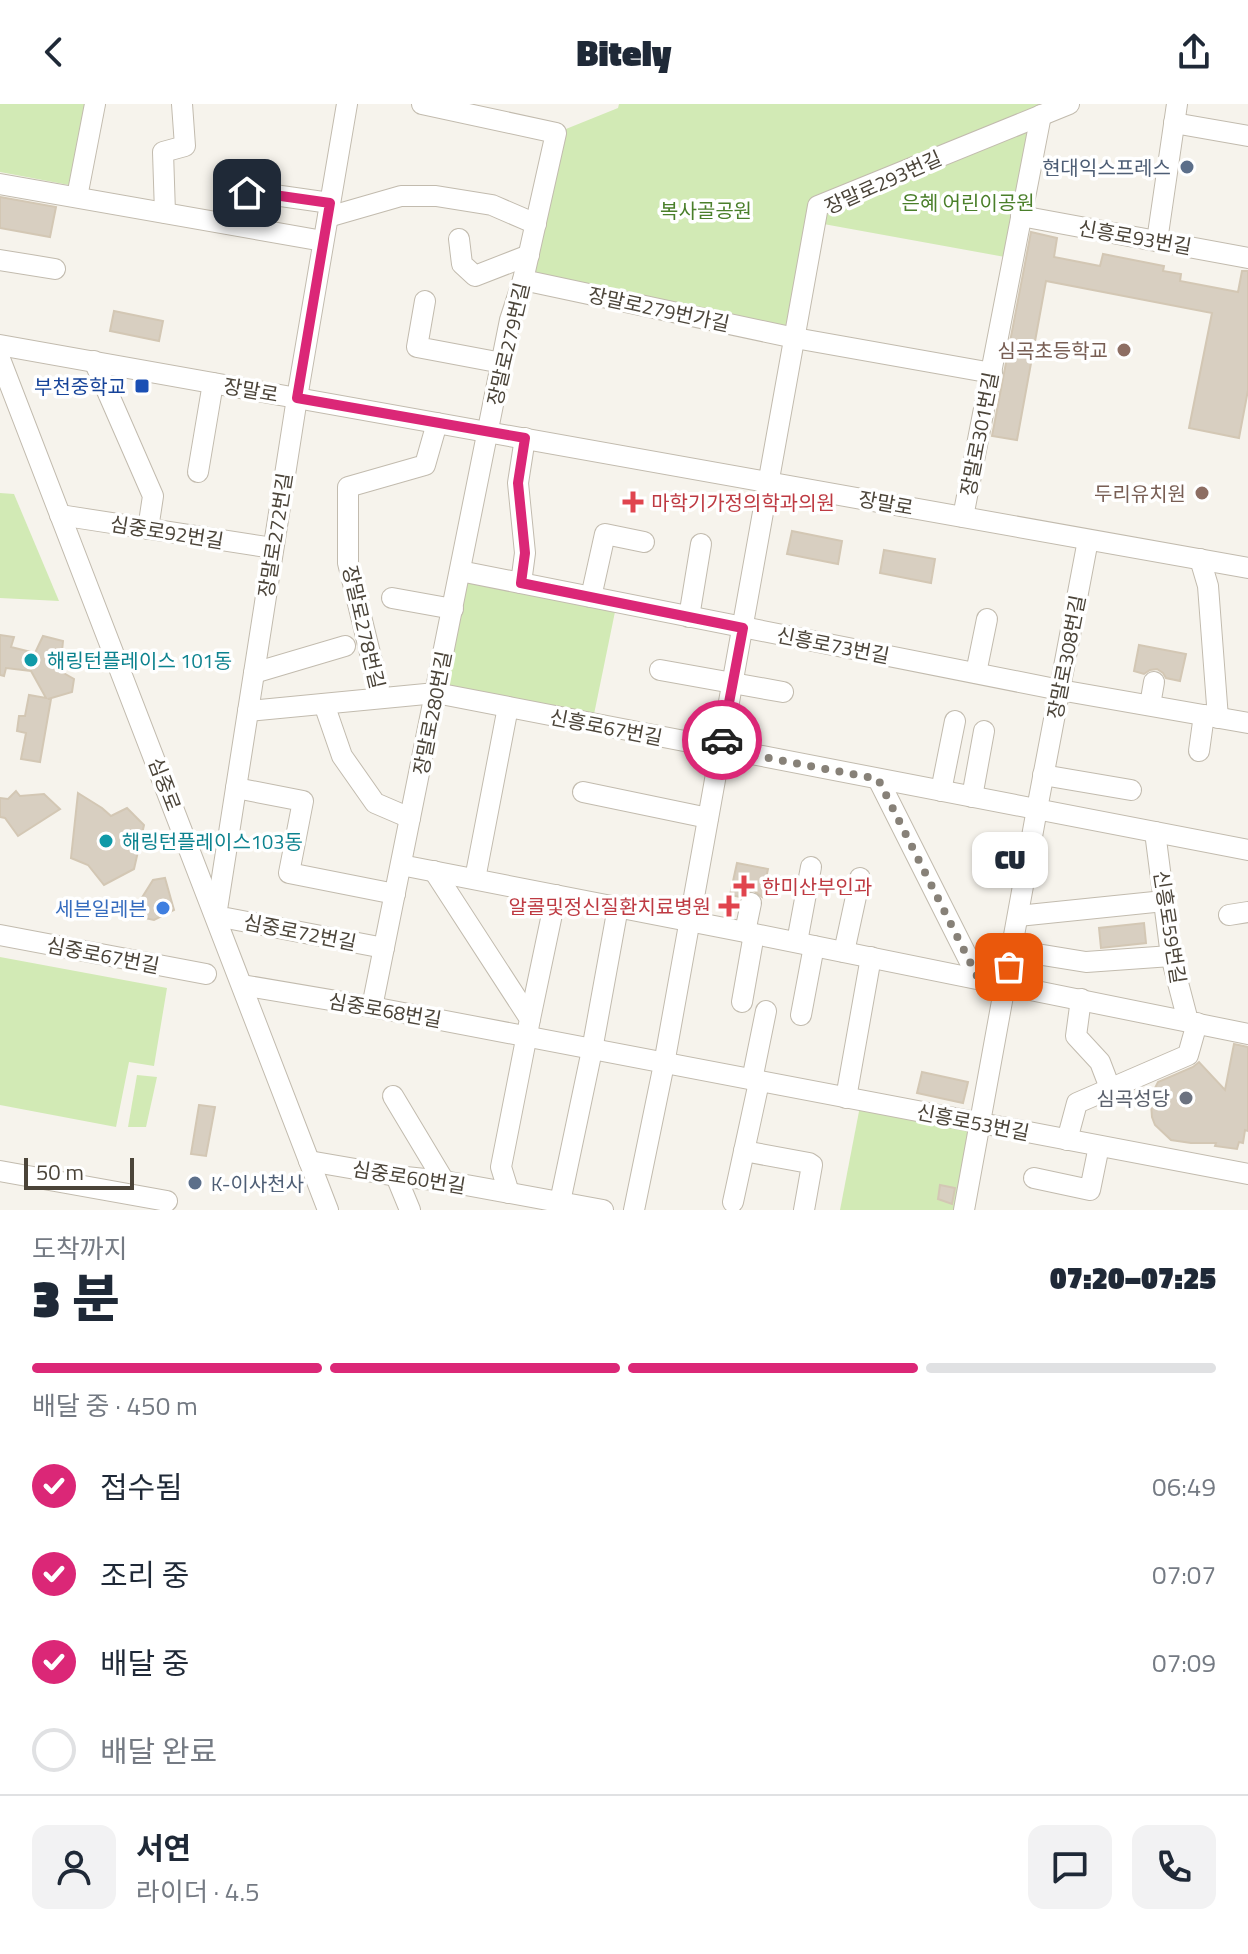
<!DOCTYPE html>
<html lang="ko">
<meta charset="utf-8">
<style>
body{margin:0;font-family:"Titillium Web","Noto Sans KR",sans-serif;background:#f2f2f3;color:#1f2937;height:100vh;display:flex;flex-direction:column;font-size:30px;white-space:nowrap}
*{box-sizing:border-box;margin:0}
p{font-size:26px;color:#747a83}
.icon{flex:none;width:44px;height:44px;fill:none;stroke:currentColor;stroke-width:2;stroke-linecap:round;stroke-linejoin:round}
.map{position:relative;height:1106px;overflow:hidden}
.panel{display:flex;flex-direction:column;background:#fff;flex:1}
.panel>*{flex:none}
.scale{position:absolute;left:24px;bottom:20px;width:110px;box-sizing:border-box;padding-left:8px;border:4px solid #4b4439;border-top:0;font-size:22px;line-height:28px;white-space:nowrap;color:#4b4439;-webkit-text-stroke:6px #fff;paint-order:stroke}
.pin{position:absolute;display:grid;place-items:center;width:68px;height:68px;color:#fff;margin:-34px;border-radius:16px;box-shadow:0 4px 12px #0006}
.courier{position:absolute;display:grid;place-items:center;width:80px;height:80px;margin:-40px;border:6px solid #db2777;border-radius:50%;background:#fff;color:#222;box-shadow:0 2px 10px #0007}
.bubble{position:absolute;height:56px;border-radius:16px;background:#fff;box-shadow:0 2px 6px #0004;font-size:26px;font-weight:800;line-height:56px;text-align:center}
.headline em{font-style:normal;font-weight:800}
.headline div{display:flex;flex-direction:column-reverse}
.headline{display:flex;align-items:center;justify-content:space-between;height:136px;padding:0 32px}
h1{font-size:52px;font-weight:800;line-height:60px}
.bar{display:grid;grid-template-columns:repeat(4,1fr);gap:12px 8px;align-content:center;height:96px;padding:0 32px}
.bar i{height:10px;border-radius:6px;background:#e0e1e3}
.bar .on{background:#db2777}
.bar p{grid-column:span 4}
.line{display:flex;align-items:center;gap:20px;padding:0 32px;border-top:2px solid #e0e1e3}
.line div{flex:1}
.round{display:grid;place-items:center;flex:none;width:84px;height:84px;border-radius:16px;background:#f2f2f3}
ol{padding:0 32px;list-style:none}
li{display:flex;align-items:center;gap:24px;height:88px}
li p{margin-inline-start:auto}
li .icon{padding:8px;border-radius:50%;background:#db2777;color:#fff;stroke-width:4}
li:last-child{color:#747a83}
li i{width:44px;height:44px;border:4px solid #e0e1e3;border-radius:50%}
header{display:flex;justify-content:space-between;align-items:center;height:104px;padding:0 32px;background:#fff;font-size:36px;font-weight:800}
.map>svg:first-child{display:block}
</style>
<header><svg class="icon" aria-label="back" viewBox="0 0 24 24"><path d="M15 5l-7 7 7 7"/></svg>Bitely<svg class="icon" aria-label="share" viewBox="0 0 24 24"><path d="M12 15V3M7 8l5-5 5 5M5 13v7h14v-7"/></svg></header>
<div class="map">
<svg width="1248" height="1106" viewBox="0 0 1248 1106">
<rect width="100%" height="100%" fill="#f6f3ec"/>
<g fill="#d2eab5">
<polygon points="0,0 85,0 69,81 0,68"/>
<polygon points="619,0 1062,0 818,102 795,234 523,176 556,29 618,4"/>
<polygon points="1032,21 1005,153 818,119 823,104"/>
<polygon points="0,389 14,390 59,497 0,494"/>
<polygon points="460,467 617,498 592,620 436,589"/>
<polygon points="0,853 167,884 154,962 129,958 116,1023 0,1001"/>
<polygon points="137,971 157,973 146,1023 128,1023"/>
<polygon points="861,997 981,1020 964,1106 840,1106"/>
</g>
<g fill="#d8cfc1" stroke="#d3c7b4" stroke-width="2">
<polygon points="0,93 56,103 50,133 0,124"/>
<polygon points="1031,128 1057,134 1054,153 1100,162 1103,150 1164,162 1163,167 1181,170 1180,177 1238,188 1242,167 1248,167 1248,286 1239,334 1189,324 1212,209 1046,177 1017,336 992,332"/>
<polygon points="114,207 163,217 159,237 110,227"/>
<polygon points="792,427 842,437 838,460 787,450"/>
<polygon points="884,446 935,455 931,479 880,469"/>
<polygon points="0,531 14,533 11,543 35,549 43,532 63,537 60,567 74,575 72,588 48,595 51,595 40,658 21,655 26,629 17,627 19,612 25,612 29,591 46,594 31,567 6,564 4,572 0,571"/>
<polygon points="1139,541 1186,550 1180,577 1166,574 1163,569 1157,565 1150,566 1144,570 1134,567"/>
<polygon points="16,687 20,692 44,690 60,705 18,732 5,714 0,713 0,694 8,695"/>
<polygon points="78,689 102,704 111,712 127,704 144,721 134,765 104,781 88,761 71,754"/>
<polygon points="737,759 768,765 762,793 753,786 746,787 740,793 730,791"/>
<polygon points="165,774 174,806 154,816 131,811 153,776"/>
<polygon points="1144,819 1146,839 1101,844 1099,824"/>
<polygon points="1234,940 1248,943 1248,1027 1245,1026 1243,1039 1239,1038 1237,1045 1215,1042 1216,1039 1191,1039 1171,1036 1155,1021 1152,1013 1151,999 1153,988 1158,978 1193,963 1199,958 1225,986"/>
<polygon points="922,968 968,978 963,999 917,989"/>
<polygon points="199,1001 215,1003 206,1052 191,1050"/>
<polygon points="940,1081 955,1084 952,1100 938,1095"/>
</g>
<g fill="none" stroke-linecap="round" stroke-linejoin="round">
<defs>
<g id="minor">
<polyline points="347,0 297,294 216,812 384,844"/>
<polyline points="1174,19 1248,32"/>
<polyline points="0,80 323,137"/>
<polyline points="247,89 260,89 330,99"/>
<polyline points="77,93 95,0"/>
<polyline points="165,109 163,48 185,42 182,0"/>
<polyline points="1021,112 1248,154"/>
<polyline points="328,113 401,92 436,92 492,101 536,120"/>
<polyline points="459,135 462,160 475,172 529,151"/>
<polyline points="1157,137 1177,0"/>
<polyline points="0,156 55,165"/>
<polyline points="523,176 795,234 992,269"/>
<polyline points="425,197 417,243 502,259"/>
<polyline points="0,241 1248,464"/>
<polyline points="0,255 328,1106"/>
<polyline points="94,257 153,392 148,425"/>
<polyline points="198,368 213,279"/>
<polyline points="60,411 273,444"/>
<polyline points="963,413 1041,11"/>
<polyline points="1200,455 1208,482 1218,614"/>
<polyline points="460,467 1060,586 1248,619"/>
<polyline points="521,479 525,449 518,379 525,334"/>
<polyline points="591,493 605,430 644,438"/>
<polyline points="392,494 453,505"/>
<polyline points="689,513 701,440"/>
<polyline points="660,566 783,588"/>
<polyline points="254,569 345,542"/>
<polyline points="976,569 987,515"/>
<polyline points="381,594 348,459 348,383 425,361 437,319"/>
<polyline points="324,600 342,652 375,699 410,714"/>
<polyline points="1150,601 1154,578"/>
<polyline points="248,607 436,589 1248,746"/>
<polyline points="1199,647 1204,611"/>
<polyline points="1043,671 1131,686"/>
<polyline points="878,675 978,874"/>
<polyline points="236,684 303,697 289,769 395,790"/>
<polyline points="941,687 955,617"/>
<polyline points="583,688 708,714"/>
<polyline points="972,693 984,627"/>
<polyline points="1155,728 1171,852 1188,917"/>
<polyline points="401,761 745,828 1248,930"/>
<polyline points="434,767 530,915 501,1063 509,1089"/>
<polyline points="475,775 508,603"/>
<polyline points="1229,811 1248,808"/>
<polyline points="1018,812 1164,797"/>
<polyline points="745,828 751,799"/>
<polyline points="0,831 206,870"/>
<polyline points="797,838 811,763"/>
<polyline points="1012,846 1086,858 1171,852"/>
<polyline points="844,848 860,774"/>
<polyline points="242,881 372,903 1248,1070"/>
<polyline points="1081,895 1076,932 1100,958 1110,984"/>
<polyline points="742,898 754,830"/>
<polyline points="372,903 510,216 523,176 556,29 422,0"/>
<polyline points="801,911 814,842"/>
<polyline points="530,915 556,791"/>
<polyline points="752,976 766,907"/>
<polyline points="393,992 444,1077"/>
<polyline points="846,994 871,853"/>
<polyline points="1067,1036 1077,999 1188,951 1197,919"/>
<polyline points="744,1047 809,1059 812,1061 804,1106"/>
<polyline points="309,1057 396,1072 444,1077 603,1106"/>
<polyline points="0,1067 167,1097"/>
<polyline points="396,1072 410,1106"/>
<polyline points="1034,1074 1090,1086 1099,1042"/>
<polyline points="560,1098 592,946 618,803"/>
<polyline points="733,1098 759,978"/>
<polyline points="634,1106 664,960 818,102 1069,0"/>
<polyline points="964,1106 1037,705 1088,436"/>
</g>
</defs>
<use href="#minor" stroke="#c2bbae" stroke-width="22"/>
<use href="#minor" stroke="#fff" stroke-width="20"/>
</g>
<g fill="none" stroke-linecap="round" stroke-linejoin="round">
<polyline stroke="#878178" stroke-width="8" stroke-dasharray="0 14.4" points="722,636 721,645 878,675 978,874 1006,880 1009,863"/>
<polyline stroke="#db2777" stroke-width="10" points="247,89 260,89 330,99 297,294 525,334 518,379 525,449 521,479 743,524 722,636"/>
</g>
<g fill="#5c6f8a" stroke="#fff" stroke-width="3">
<circle cx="1187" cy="63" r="8"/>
<circle cx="195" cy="1079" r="8"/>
</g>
<g fill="#8d6e63" stroke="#fff" stroke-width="3">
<circle cx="1124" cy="246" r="8"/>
<circle cx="1202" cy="389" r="8"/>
</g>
<rect fill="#1a4fb4" stroke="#fff" stroke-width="3" x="134" y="274" width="16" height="16" rx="4"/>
<g fill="#e0444e" stroke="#fff" stroke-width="3">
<path d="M629 386h8v8h8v8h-8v8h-8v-8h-8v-8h8z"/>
<path d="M740 770h8v8h8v8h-8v8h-8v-8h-8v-8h8z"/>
<path d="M725 790h8v8h8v8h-8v8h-8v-8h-8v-8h8z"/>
</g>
<g fill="#0f9aa8" stroke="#fff" stroke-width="3">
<circle cx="31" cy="556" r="8"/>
<circle cx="106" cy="737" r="8"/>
</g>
<circle fill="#3f7fe0" stroke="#fff" stroke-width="3" cx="163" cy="804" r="8"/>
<circle fill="#6b7280" stroke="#fff" stroke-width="3" cx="1186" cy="994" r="8"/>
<g text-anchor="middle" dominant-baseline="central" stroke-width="7" stroke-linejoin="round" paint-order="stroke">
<g font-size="20" fill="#4e5e75" stroke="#fff" text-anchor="end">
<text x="1171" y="63">현대익스프레스</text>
<text x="211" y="1079" text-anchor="start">K-이사천사</text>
</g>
<g font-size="20" fill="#4b4439" stroke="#fff">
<text transform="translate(883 78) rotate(-24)">장말로293번길</text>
<text transform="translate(1135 133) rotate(10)">신흥로93번길</text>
<text transform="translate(659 205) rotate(12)">장말로279번가길</text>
<text transform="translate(508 240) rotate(-77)">장말로279번길</text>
<text transform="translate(251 286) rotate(10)">장말로</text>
<text transform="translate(979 330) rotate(-79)">장말로301번길</text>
<text transform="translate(886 399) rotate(10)">장말로</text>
<text transform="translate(167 428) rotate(9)">심중로92번길</text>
<text transform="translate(275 431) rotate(-81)">장말로272번길</text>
<text transform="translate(364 523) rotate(77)">장말로278번길</text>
<text transform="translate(833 541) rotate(11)">신흥로73번길</text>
<text transform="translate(1066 553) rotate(-79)">장말로308번길</text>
<text transform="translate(432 609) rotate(-79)">장말로280번길</text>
<text transform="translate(606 623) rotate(11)">신흥로67번길</text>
<text transform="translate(165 680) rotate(69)">심중로</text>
<text transform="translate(1170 823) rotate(81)">신흥로59번길</text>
<text transform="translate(300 828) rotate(11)">심중로72번길</text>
<text transform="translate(103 851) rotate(11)">심중로67번길</text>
<text transform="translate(385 906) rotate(10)">심중로68번길</text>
<text transform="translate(973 1018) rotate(11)">신흥로53번길</text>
<text transform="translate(409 1073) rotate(9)">심중로60번길</text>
</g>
<g font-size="20" fill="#4a7f2a" stroke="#fff">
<text x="968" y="98">은혜 어린이공원</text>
<text x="706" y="106">복사골공원</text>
</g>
<g font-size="20" fill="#785e54" stroke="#fff" text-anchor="end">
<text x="1108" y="246">심곡초등학교</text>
<text x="1186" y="389">두리유치원</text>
</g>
<g font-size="20" fill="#164399" stroke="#fff" text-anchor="end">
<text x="126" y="282">부천중학교</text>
</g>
<g font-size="20" fill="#be3a42" stroke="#fff" text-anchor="start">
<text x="651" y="398">마학기가정의학과의원</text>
<text x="762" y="782">한미산부인과</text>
<text x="711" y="802" text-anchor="end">알콜및정신질환치료병원</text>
</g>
<g font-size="20" fill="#0d838f" stroke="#fff" text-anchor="start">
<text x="47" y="556">해링턴플레이스 101동</text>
<text x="122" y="737">해링턴플레이스103동</text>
</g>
<g font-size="20" fill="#366cbe" stroke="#fff" text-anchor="end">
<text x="147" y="804">세븐일레븐</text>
</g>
<g font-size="20" fill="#5b616d" stroke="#fff" text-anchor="end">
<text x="1170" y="994">심곡성당</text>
</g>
</g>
</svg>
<div class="scale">50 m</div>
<div class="pin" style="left:1009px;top:863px;background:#ea580c"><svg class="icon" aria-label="bag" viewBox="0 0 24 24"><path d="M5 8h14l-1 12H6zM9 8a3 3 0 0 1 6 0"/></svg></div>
<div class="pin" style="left:247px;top:89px;background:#1f2937"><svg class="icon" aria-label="home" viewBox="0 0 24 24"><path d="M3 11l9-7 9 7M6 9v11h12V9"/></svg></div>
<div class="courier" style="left:722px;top:636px"><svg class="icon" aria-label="car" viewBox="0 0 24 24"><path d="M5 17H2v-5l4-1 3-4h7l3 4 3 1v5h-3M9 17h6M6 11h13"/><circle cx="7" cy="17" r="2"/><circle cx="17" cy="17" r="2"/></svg></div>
<div class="bubble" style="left:972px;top:728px;width:76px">CU</div>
</div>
<section class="panel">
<div class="headline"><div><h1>3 분</h1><p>도착까지</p></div><em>07:20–07:25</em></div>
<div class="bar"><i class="on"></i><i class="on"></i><i class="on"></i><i></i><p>배달 중 · 450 m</p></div>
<ol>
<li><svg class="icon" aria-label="check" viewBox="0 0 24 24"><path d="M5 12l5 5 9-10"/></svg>접수됨<p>06:49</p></li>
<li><svg class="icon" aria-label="check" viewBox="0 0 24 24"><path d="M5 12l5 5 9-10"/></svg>조리 중<p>07:07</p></li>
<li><svg class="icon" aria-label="check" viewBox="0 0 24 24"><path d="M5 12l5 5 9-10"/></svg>배달 중<p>07:09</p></li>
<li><i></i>배달 완료</li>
</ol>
<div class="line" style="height:144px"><a class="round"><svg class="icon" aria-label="person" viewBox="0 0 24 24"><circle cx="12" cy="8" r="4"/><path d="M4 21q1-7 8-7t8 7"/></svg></a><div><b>서연</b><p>라이더 · 4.5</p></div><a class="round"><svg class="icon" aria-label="chat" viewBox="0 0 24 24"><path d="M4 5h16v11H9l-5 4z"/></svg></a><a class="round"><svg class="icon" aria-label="phone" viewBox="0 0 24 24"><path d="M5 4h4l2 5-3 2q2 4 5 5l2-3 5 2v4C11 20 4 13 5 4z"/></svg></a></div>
</section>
